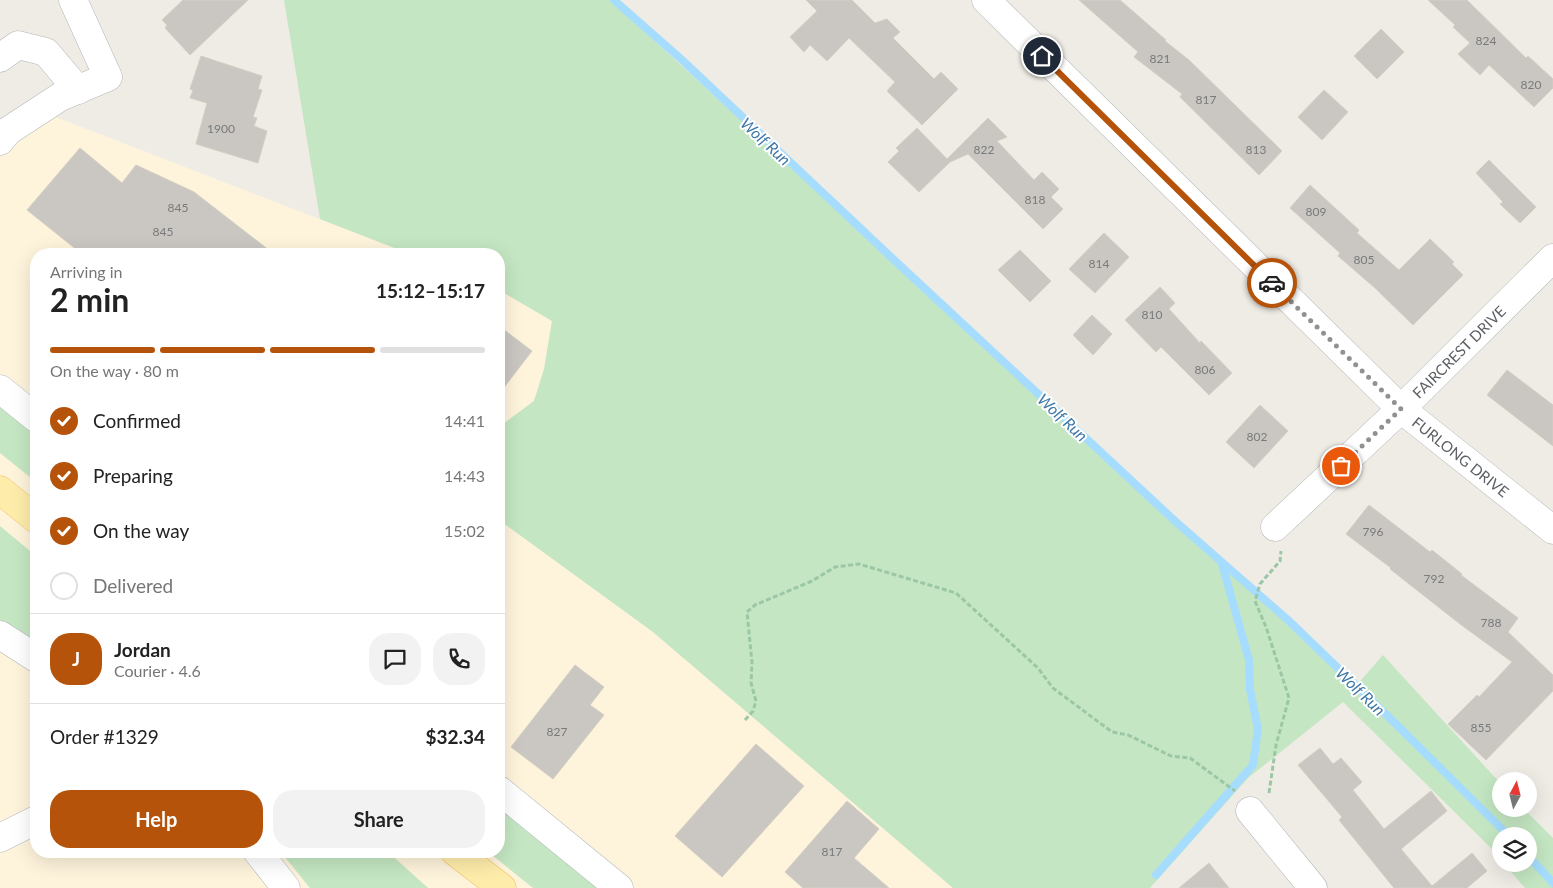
<!DOCTYPE html>
<meta charset="utf-8">
<style>
body{margin:0;font-family:Lato,sans-serif;background:#f2f2f2;color:#222;height:100vh;display:flex;flex-direction:column;font-size:19px;white-space:nowrap}
*{box-sizing:border-box;margin:0}
p{font-size:16px;color:#767676}
.icon{flex:none;width:28px;height:28px;fill:none;stroke:currentColor;stroke-width:2;stroke-linecap:round;stroke-linejoin:round}
.map{position:relative;flex:1;overflow:hidden}
.sheet{position:absolute;left:30px;top:248px;width:475px;height:610px;display:flex;flex-direction:column;background:#fff;border-radius:20px;box-shadow:0 5px 20px #0002}
.sheet>*{flex:none}
.needle{width:32px;rotate:7deg}
.tools{position:absolute;left:1492px;top:772px;display:grid;gap:10px}
.tools a{display:grid;place-items:center;width:45px;height:45px;border-radius:50%;background:#fff;box-shadow:0 5px 20px #0002;font-size:25px}
.pin{position:absolute;display:grid;place-items:center;width:42px;height:42px;color:#fff;margin:-21px;border:2px solid #fff;border-radius:50%;box-shadow:0 1px 5px #0007}
.courier{position:absolute;display:grid;place-items:center;width:50px;height:50px;margin:-25px;border:4px solid #b45309;border-radius:50%;background:#fff;color:#222;box-shadow:0 1px 6px #0007}
.summary em{font-style:normal;font-weight:700}
.summary div{display:flex;flex-direction:column-reverse}
.summary{display:flex;align-items:center;justify-content:space-between;height:85px;padding:0 20px}
h1{font-size:32px;font-weight:700;line-height:38px}
.bar{display:grid;grid-template-columns:repeat(4,1fr);gap:8px 5px;align-content:center;height:60px;padding:0 20px}
.bar i{height:6px;border-radius:4px;background:#e0e0e0}
.bar .current{background:#b45309}
.bar p{grid-column:span 4}
.line{display:flex;align-items:center;gap:12px;padding:0 20px;border-top:1px solid #e0e0e0}
.line div{flex:1}
.round{display:grid;place-items:center;flex:none;width:52px;height:52px;border-radius:20px;background:#f2f2f2}
ol{padding:0 20px;list-style:none}
li{display:flex;align-items:center;gap:15px;height:55px}
li p{margin-inline-start:auto}
li .icon{padding:5px;border-radius:50%;background:#b45309;color:#fff;stroke-width:4}
li:last-child{color:#767676}
li i{width:28px;height:28px;border:2px solid #e0e0e0;border-radius:50%}
.cta{display:flex;gap:10px;margin-top:auto;padding:10px 20px}
.cta a{flex:1;height:58px;border-radius:20px;background:#b45309;color:#fff;font-size:20px;font-weight:700;line-height:58px;text-align:center}
.cta a+a{background:#f2f2f2;color:#222}
.map>svg:first-child{display:block}
</style>
<div class="map">
<svg width="1553" height="888" viewBox="0 0 1553 888">
<rect width="100%" height="100%" fill="#efece5"/>
<g fill="#fef4dc">
<polygon points="35,109 410,254 36,254 36,851 499,851 499,520 653,632 953,888 0,888 0,141"/>
<polygon points="499,290 552,321 544,370 534,401 499,427"/>
</g>
<g fill="#c4e6c2">
<polygon points="284,0 610,0 1356,686 1383,655 1501,784 1501,809 1524,809 1553,838 1553,888 1525,888 1504,864 1529,864 1529,836 1501,836 1501,860 1491,848 1343,702 1248,778 1150,888 953,888 653,632 499,520 499,427 534,401 544,369 552,321 499,290 499,254 410,254 320,219"/>
<polygon points="0,405 36,434 36,482 0,453"/>
<polygon points="0,526 36,556 36,646 0,620"/>
<polygon points="499,806 602,888 533,888 487,851 499,851"/>
<polygon points="280,851 387,851 428,888 310,888"/>
</g>
<g fill="none" stroke-linecap="round" stroke-linejoin="round">
<g stroke="#a6ddfe" stroke-width="8">
<polyline points="614,0 681,59 892,258 1175,521 1288,620 1400,728 1509,836"/>
<polyline points="1529,857 1553,883"/>
<polyline points="1156,875 1253,765 1258,729 1250,690 1249,660 1222,564"/>
</g>
</g>
<g fill="#cac7c2" stroke="#d4cec3">
<polygon points="183,0 248,0 190,55 165,28 167,25 162,20"/>
<polygon points="806,0 852,0 875,23 887,19 900,32 893,38 934,79 941,72 958,89 922,125 887,91 895,82 849,38 827,61 810,45 804,52 790,37 817,11"/>
<polygon points="1079,0 1120,0 1166,40 1165,41 1189,60 1282,151 1259,175 1180,97 1182,94 1134,57 1138,52"/>
<polygon points="1428,0 1467,0 1526,58 1528,56 1553,79 1553,88 1534,107 1489,65 1480,75 1458,54 1470,43 1453,27 1455,25"/>
<polygon points="1381,29 1404,52 1377,79 1354,56"/>
<polygon points="201,56 262,76 258,89 262,90 253,117 257,118 254,126 267,131 258,163 196,144 207,103 190,98 193,90 190,89"/>
<polygon points="1324,90 1348,112 1322,140 1298,117"/>
<polygon points="988,118 1007,137 997,141 1034,180 1042,172 1059,189 1051,197 1063,209 1043,229 968,154 950,162 919,192 888,162 899,151 896,148 917,128 947,159"/>
<polygon points="80,148 122,183 136,165 194,192 274,254 82,254 27,210"/>
<polygon points="1489,160 1536,207 1520,223 1500,204 1503,202 1476,173"/>
<polygon points="1310,185 1359,230 1357,233 1399,270 1430,239 1454,262 1452,264 1463,275 1413,325 1375,288 1338,256 1340,253 1290,208"/>
<polygon points="1104,233 1129,257 1095,293 1069,269"/>
<polygon points="1020,250 1051,281 1030,302 998,270"/>
<polygon points="1160,287 1175,303 1169,309 1200,343 1201,341 1232,373 1209,395 1161,347 1156,352 1125,320"/>
<polygon points="1092,315 1112,334 1093,355 1073,335"/>
<polygon points="499,326 532,351 499,394"/>
<polygon points="1507,370 1553,405 1553,446 1487,395"/>
<polygon points="1260,405 1288,431 1254,468 1226,442"/>
<polygon points="1369,505 1430,552 1432,550 1462,574 1461,575 1518,618 1508,632 1553,675 1553,691 1486,760 1448,724 1477,695 1479,697 1512,662 1460,624 1390,569 1391,568 1346,534"/>
<polygon points="575,665 604,687 590,705 604,715 553,779 511,747"/>
<polygon points="756,744 804,786 722,877 675,836"/>
<polygon points="1320,748 1333,764 1341,758 1362,782 1353,790 1384,829 1431,791 1447,811 1401,849 1432,886 1472,853 1487,871 1467,888 1394,888 1339,820 1342,817 1298,765"/>
<polygon points="847,801 879,829 854,858 889,888 803,888 785,872"/>
<polygon points="1209,863 1229,888 1179,888"/>
</g>
<g fill="none" stroke-linecap="round" stroke-linejoin="round">
<defs>
<g id="minor">
<path id="s1" d="M986,0L1401,409L1553,530"/>
<polyline points="0,58 18,45 46,52 78,90"/>
<polyline points="0,141 8,131 60,97 108,77 73,0"/>
<polyline points="0,389 36,418"/>
<path id="s2" d="M1275,527L1401,409L1553,258"/>
<polyline points="0,635 36,658"/>
<polyline points="499,790 619,888"/>
<polyline points="1250,811 1313,888"/>
<polyline points="0,838 36,820"/>
<polyline points="257,851 286,888"/>
</g>
<g id="major">
<polyline points="0,490 36,519"/>
<polyline points="454,851 502,888"/>
</g>
</defs>
<use href="#minor" stroke="#b3b6ba" stroke-width="29"/>
<use href="#major" stroke="#f0be5d" stroke-width="29"/>
<g stroke="#9bc7a6" stroke-width="3" stroke-dasharray="5 2.5" stroke-linecap="butt">
<polyline points="745,720 753,711 756,701 751,683 752,663 747,612 755,605 812,581 835,567 859,564 956,593 1038,668 1053,688 1112,732 1128,735 1171,756 1190,758 1235,791"/>
<polyline points="1269,793 1276,745 1289,698 1266,627 1255,601 1260,584 1280,561 1281,551"/>
</g>
<use href="#minor" stroke="#fff" stroke-width="28"/>
<use href="#major" stroke="#feecab" stroke-width="28"/>
</g>
<g fill="none" stroke-linecap="round" stroke-linejoin="round">
<polyline stroke="#909292" stroke-width="5" stroke-dasharray="0 9" points="1272,283 1401,409 1341,466"/>
<polyline stroke="#b45309" stroke-width="6" points="1042,56 1272,283"/>
</g>
<g text-anchor="middle" dominant-baseline="central" stroke-width="4" stroke-linejoin="round" paint-order="stroke">
<g font-size="12" fill="#787a7c">
<text x="1486" y="40">824</text>
<text x="1160" y="58">821</text>
<text x="1531" y="84">820</text>
<text x="1206" y="99">817</text>
<text x="221" y="128">1900</text>
<text x="984" y="149">822</text>
<text x="1256" y="149">813</text>
<text x="1035" y="199">818</text>
<text x="178" y="207">845</text>
<text x="1316" y="211">809</text>
<text x="163" y="231">845</text>
<text x="1364" y="259">805</text>
<text x="1099" y="263">814</text>
<text x="1152" y="314">810</text>
<text x="1205" y="369">806</text>
<text x="1257" y="436">802</text>
<text x="1373" y="531">796</text>
<text x="1434" y="578">792</text>
<text x="1491" y="622">788</text>
<text x="1481" y="727">855</text>
<text x="557" y="731">827</text>
<text x="832" y="851">817</text>
</g>
<g font-size="15" fill="#5d6165" stroke="#fff">
<text stroke="none"><textPath href="#s2" startOffset="254">FAIRCREST DRIVE</textPath></text>
<text stroke="none"><textPath href="#s1" startOffset="659">FURLONG DRIVE</textPath></text>
</g>
<g font-size="16" font-style="italic" fill="#4079a8" stroke="#fff">
<text transform="translate(766 141) rotate(43)">Wolf Run</text>
<text transform="translate(1063 417) rotate(43)">Wolf Run</text>
<text transform="translate(1361 691) rotate(44)">Wolf Run</text>
</g>
</g>
</svg>
<div class="tools">
<a><svg class="needle" viewBox="-14 -14 28 28"><path d="M0-13l5 13h-10z" fill="#e53935"/><path d="M0 13l5-13h-10z" fill="#767676"/></svg></a>
<a><svg class="icon" aria-label="layers" viewBox="0 0 24 24"><path d="M12 4l9 5-9 5-9-5zM3 14l9 5 9-5"/></svg></a>
</div>
<div class="pin" style="left:1341px;top:466px;background:#ea580c"><svg class="icon" aria-label="bag" viewBox="0 0 24 24"><path d="M5 8h14l-1 12H6zM9 8a3 3 0 0 1 6 0"/></svg></div>
<div class="pin" style="left:1042px;top:56px;background:#1f2937"><svg class="icon" aria-label="home" viewBox="0 0 24 24"><path d="M3 11l9-7 9 7M6 9v11h12V9"/></svg></div>
<div class="courier" style="left:1272px;top:283px"><svg class="icon" aria-label="car" viewBox="0 0 24 24"><path d="M5 17H2v-5l4-1 3-4h7l3 4 3 1v5h-3M9 17h6M6 11h13"/><circle cx="7" cy="17" r="2"/><circle cx="17" cy="17" r="2"/></svg></div>
<section class="sheet">
<div class="summary"><div><h1>2 min</h1><p>Arriving in</p></div><em>15:12–15:17</em></div>
<div class="bar"><i class="current"></i><i class="current"></i><i class="current"></i><i></i><p>On the way · 80 m</p></div>
<ol>
<li><svg class="icon" aria-label="check" viewBox="0 0 24 24"><path d="M5 12l5 5 9-10"/></svg>Confirmed<p>14:41</p></li>
<li><svg class="icon" aria-label="check" viewBox="0 0 24 24"><path d="M5 12l5 5 9-10"/></svg>Preparing<p>14:43</p></li>
<li><svg class="icon" aria-label="check" viewBox="0 0 24 24"><path d="M5 12l5 5 9-10"/></svg>On the way<p>15:02</p></li>
<li><i></i>Delivered</li>
</ol>
<div class="line" style="height:90px"><b class="round" style="background:#b45309;color:#fff">J</b><div><b>Jordan</b><p>Courier · 4.6</p></div><a class="round"><svg class="icon" aria-label="chat" viewBox="0 0 24 24"><path d="M4 5h16v11H9l-5 4z"/></svg></a><a class="round"><svg class="icon" aria-label="phone" viewBox="0 0 24 24"><path d="M5 4h4l2 5-3 2q2 4 5 5l2-3 5 2v4C11 20 4 13 5 4z"/></svg></a></div>
<div class="line" style="height:65px"><div>Order #1329</div><b>$32.34</b></div>
<div class="cta"><a>Help</a><a>Share</a></div>
</section>
</div>
